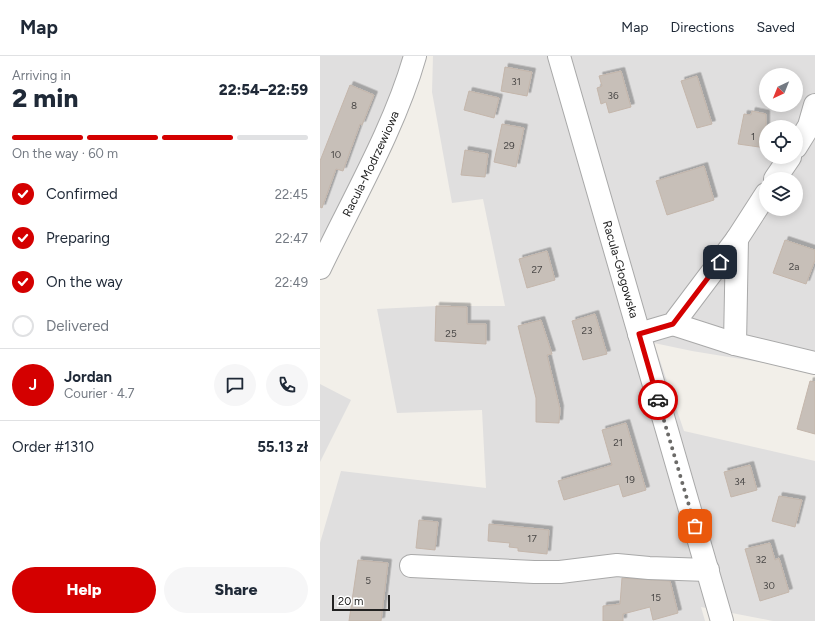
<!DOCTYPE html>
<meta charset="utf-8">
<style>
body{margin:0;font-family:Figtree,sans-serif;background:#f6f6f7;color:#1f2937;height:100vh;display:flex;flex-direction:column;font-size:15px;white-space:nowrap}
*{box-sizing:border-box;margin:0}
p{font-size:13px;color:#747a83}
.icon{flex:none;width:22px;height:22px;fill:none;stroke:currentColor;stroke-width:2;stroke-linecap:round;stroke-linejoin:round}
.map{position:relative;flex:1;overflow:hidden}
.side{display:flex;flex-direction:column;background:#fff;width:320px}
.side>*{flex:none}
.needle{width:26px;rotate:223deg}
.controls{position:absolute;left:439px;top:12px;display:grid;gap:8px}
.controls a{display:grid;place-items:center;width:44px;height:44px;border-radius:50%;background:#fff;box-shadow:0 2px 10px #0003;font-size:20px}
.scale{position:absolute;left:12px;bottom:10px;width:58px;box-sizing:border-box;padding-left:4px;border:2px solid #222;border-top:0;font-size:11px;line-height:14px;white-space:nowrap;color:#222;-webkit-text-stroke:3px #fff;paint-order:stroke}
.pin{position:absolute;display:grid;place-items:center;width:34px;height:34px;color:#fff;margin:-17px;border-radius:8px;box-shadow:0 2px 6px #0006}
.courier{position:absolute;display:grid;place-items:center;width:40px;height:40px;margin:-20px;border:3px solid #d40000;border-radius:50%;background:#fff;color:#222;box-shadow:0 1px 5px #0007}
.head em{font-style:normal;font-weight:800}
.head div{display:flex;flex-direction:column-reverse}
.head{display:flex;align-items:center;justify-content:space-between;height:68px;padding:0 12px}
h1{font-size:26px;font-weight:800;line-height:30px}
.bar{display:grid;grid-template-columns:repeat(4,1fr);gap:6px 4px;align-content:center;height:48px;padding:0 12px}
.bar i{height:5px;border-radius:3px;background:#e0e1e3}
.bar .selected{background:#d40000}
.bar p{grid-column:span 4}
.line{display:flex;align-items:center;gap:10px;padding:0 12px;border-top:1px solid #e0e1e3}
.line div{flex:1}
.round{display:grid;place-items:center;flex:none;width:42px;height:42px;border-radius:21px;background:#f6f6f7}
ol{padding:0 12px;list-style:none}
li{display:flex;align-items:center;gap:12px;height:44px}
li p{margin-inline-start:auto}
li .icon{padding:4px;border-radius:50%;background:#d40000;color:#fff;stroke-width:4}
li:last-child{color:#747a83}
li i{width:22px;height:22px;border:2px solid #e0e1e3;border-radius:50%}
.button{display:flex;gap:8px;margin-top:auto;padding:8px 12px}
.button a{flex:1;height:46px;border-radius:24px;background:#d40000;color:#fff;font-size:16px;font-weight:800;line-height:46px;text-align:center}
.button a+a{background:#f6f6f7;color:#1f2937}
header{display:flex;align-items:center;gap:24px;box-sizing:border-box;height:56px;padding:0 20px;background:#fff;border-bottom:1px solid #e0e1e3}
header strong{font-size:19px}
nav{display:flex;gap:22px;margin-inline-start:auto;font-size:14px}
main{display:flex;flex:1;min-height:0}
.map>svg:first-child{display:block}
</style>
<header>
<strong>Map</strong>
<nav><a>Map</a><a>Directions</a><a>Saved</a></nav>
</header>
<main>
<section class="side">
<div class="head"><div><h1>2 min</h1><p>Arriving in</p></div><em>22:54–22:59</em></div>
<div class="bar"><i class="selected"></i><i class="selected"></i><i class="selected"></i><i></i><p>On the way · 60 m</p></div>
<ol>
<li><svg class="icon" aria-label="check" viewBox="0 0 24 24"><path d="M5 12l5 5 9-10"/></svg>Confirmed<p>22:45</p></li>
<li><svg class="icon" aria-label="check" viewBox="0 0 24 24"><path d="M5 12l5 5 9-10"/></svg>Preparing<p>22:47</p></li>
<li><svg class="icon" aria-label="check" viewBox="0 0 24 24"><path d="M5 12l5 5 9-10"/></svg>On the way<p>22:49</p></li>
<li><i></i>Delivered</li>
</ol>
<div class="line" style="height:72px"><b class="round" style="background:#d40000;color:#fff">J</b><div><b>Jordan</b><p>Courier · 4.7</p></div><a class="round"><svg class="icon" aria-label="chat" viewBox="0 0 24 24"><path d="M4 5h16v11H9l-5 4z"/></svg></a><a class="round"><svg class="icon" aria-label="phone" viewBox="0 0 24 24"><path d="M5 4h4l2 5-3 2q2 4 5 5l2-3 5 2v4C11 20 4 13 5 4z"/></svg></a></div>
<div class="line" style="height:52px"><div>Order #1310</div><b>55.13 zł</b></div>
<div class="button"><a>Help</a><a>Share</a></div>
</section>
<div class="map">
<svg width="495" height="565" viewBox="0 0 495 565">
<defs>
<filter id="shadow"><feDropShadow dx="3.5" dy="-3.5" stdDeviation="0" flood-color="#0004"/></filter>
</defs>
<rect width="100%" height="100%" fill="#f2efe9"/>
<g fill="#e0dfdf" fill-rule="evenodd">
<polygon points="0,0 96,0 0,219"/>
<path d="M113,0H495V315L372,295L334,287L364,375L495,405V565H453L381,551L385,565H0V487L21,415L166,432L162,354L77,357L57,253L116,250H185L163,143L132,147L112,36ZM446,19H476V49H446ZM446,71H476V101H446ZM446,123H476V153H446Z"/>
<polygon points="0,328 31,344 0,406"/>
</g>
<g fill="#c7bfb8" stroke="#c4b6ab" filter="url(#shadow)">
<polygon points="185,11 212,16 207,40 181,35"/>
<polygon points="301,15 311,51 289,57 286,46 281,48 277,32 282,30 279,20"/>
<polygon points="377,20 392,68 377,72 361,25"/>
<polygon points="30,29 54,39 42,69 40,68 23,115 16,113 2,152 0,151 0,105"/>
<polygon points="149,35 179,42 174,62 144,54"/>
<polygon points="432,55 446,58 446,92 418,88 424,58 431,59"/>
<polygon points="182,68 204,72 196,111 174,106"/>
<polygon points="145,94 168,98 165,121 141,119"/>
<polygon points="384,110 394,144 347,159 336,125"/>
<polygon points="465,184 495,194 495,204 486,228 453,217"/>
<polygon points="227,195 235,224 207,232 199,203"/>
<polygon points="116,250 147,251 147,268 166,268 166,288 115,285"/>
<polygon points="275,258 287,298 263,304 252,265"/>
<polygon points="221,264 232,298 227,299 240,353 239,367 216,366 216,342 198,270"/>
<polygon points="490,325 495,326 495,378 477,373"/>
<polygon points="306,367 326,434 303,441 299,428 244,444 238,425 292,409 282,374"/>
<polygon points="430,409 437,434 411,441 404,416"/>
<polygon points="459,440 482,444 475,471 452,465"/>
<polygon points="99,464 118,466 115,494 96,492"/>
<polygon points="169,468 229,474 227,498 198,495 198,492 189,491 190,487 168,485"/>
<polygon points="450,487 455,504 459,502 469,536 440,545 425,493"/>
<polygon points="38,504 68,507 61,565 29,565"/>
<polygon points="302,522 350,525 358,557 333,564 330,551 303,558 303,565 283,565 283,550 300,548"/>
</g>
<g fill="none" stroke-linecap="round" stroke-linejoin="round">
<defs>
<g id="minor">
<path id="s1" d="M239,0L402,565"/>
<polyline points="476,91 489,70 495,49"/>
<polyline points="455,123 470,101"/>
<path id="s2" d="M0,212C32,145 75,71 95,0"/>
<polyline points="353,268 415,288 495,307"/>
<polyline points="319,278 353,268 417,183 446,138"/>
<polyline points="415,288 417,183"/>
<polyline points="91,510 214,516 240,516 297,509 329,512 388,514"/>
</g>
</defs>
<use href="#minor" stroke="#a9a9a9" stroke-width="24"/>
<use href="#minor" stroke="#fff" stroke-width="22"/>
</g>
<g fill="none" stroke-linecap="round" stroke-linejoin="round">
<polyline stroke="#6b6a68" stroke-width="4" stroke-dasharray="0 7.2" points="338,344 375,470"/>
<polyline stroke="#d40000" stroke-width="5" points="338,344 319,278 353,268 400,206"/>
</g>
<g text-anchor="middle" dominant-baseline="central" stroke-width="3" stroke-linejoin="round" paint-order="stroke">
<g font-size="10" fill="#4b4948">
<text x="196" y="25">31</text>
<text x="293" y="39">36</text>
<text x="34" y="49">8</text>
<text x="433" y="80">1</text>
<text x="189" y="89">29</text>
<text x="16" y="98">10</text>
<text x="474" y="210">2a</text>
<text x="217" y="213">27</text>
<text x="267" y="274">23</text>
<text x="131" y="277">25</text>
<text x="298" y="386">21</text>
<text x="310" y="423">19</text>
<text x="420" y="425">34</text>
<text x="212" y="482">17</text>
<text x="441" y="503">32</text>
<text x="48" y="524">5</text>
<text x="449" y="529">30</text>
<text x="336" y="541">15</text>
</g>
<g font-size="12" fill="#222" stroke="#fff">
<text stroke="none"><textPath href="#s2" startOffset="116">Racula-Modrzewiowa</textPath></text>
<text stroke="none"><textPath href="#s1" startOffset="222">Racula-Głogowska</textPath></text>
</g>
</g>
</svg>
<div class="controls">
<a><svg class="needle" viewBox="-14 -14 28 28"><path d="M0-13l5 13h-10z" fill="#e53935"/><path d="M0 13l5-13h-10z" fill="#747a83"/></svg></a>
<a><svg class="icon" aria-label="locate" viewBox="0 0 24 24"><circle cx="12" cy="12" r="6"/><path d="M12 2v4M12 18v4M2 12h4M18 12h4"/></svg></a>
<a><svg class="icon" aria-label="layers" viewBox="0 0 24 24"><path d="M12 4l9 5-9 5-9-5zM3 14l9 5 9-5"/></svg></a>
</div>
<div class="scale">20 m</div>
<div class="pin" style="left:375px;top:470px;background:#ea580c"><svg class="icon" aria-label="bag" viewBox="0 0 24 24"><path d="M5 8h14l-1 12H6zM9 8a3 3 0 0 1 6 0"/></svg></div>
<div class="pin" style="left:400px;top:206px;background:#1f2937"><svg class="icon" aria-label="home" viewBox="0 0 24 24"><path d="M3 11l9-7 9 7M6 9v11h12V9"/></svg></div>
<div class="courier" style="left:338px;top:344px"><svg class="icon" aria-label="car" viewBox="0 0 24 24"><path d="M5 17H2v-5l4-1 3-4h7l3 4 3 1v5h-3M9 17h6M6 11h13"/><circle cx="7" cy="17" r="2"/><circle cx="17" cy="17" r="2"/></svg></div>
</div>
</main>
